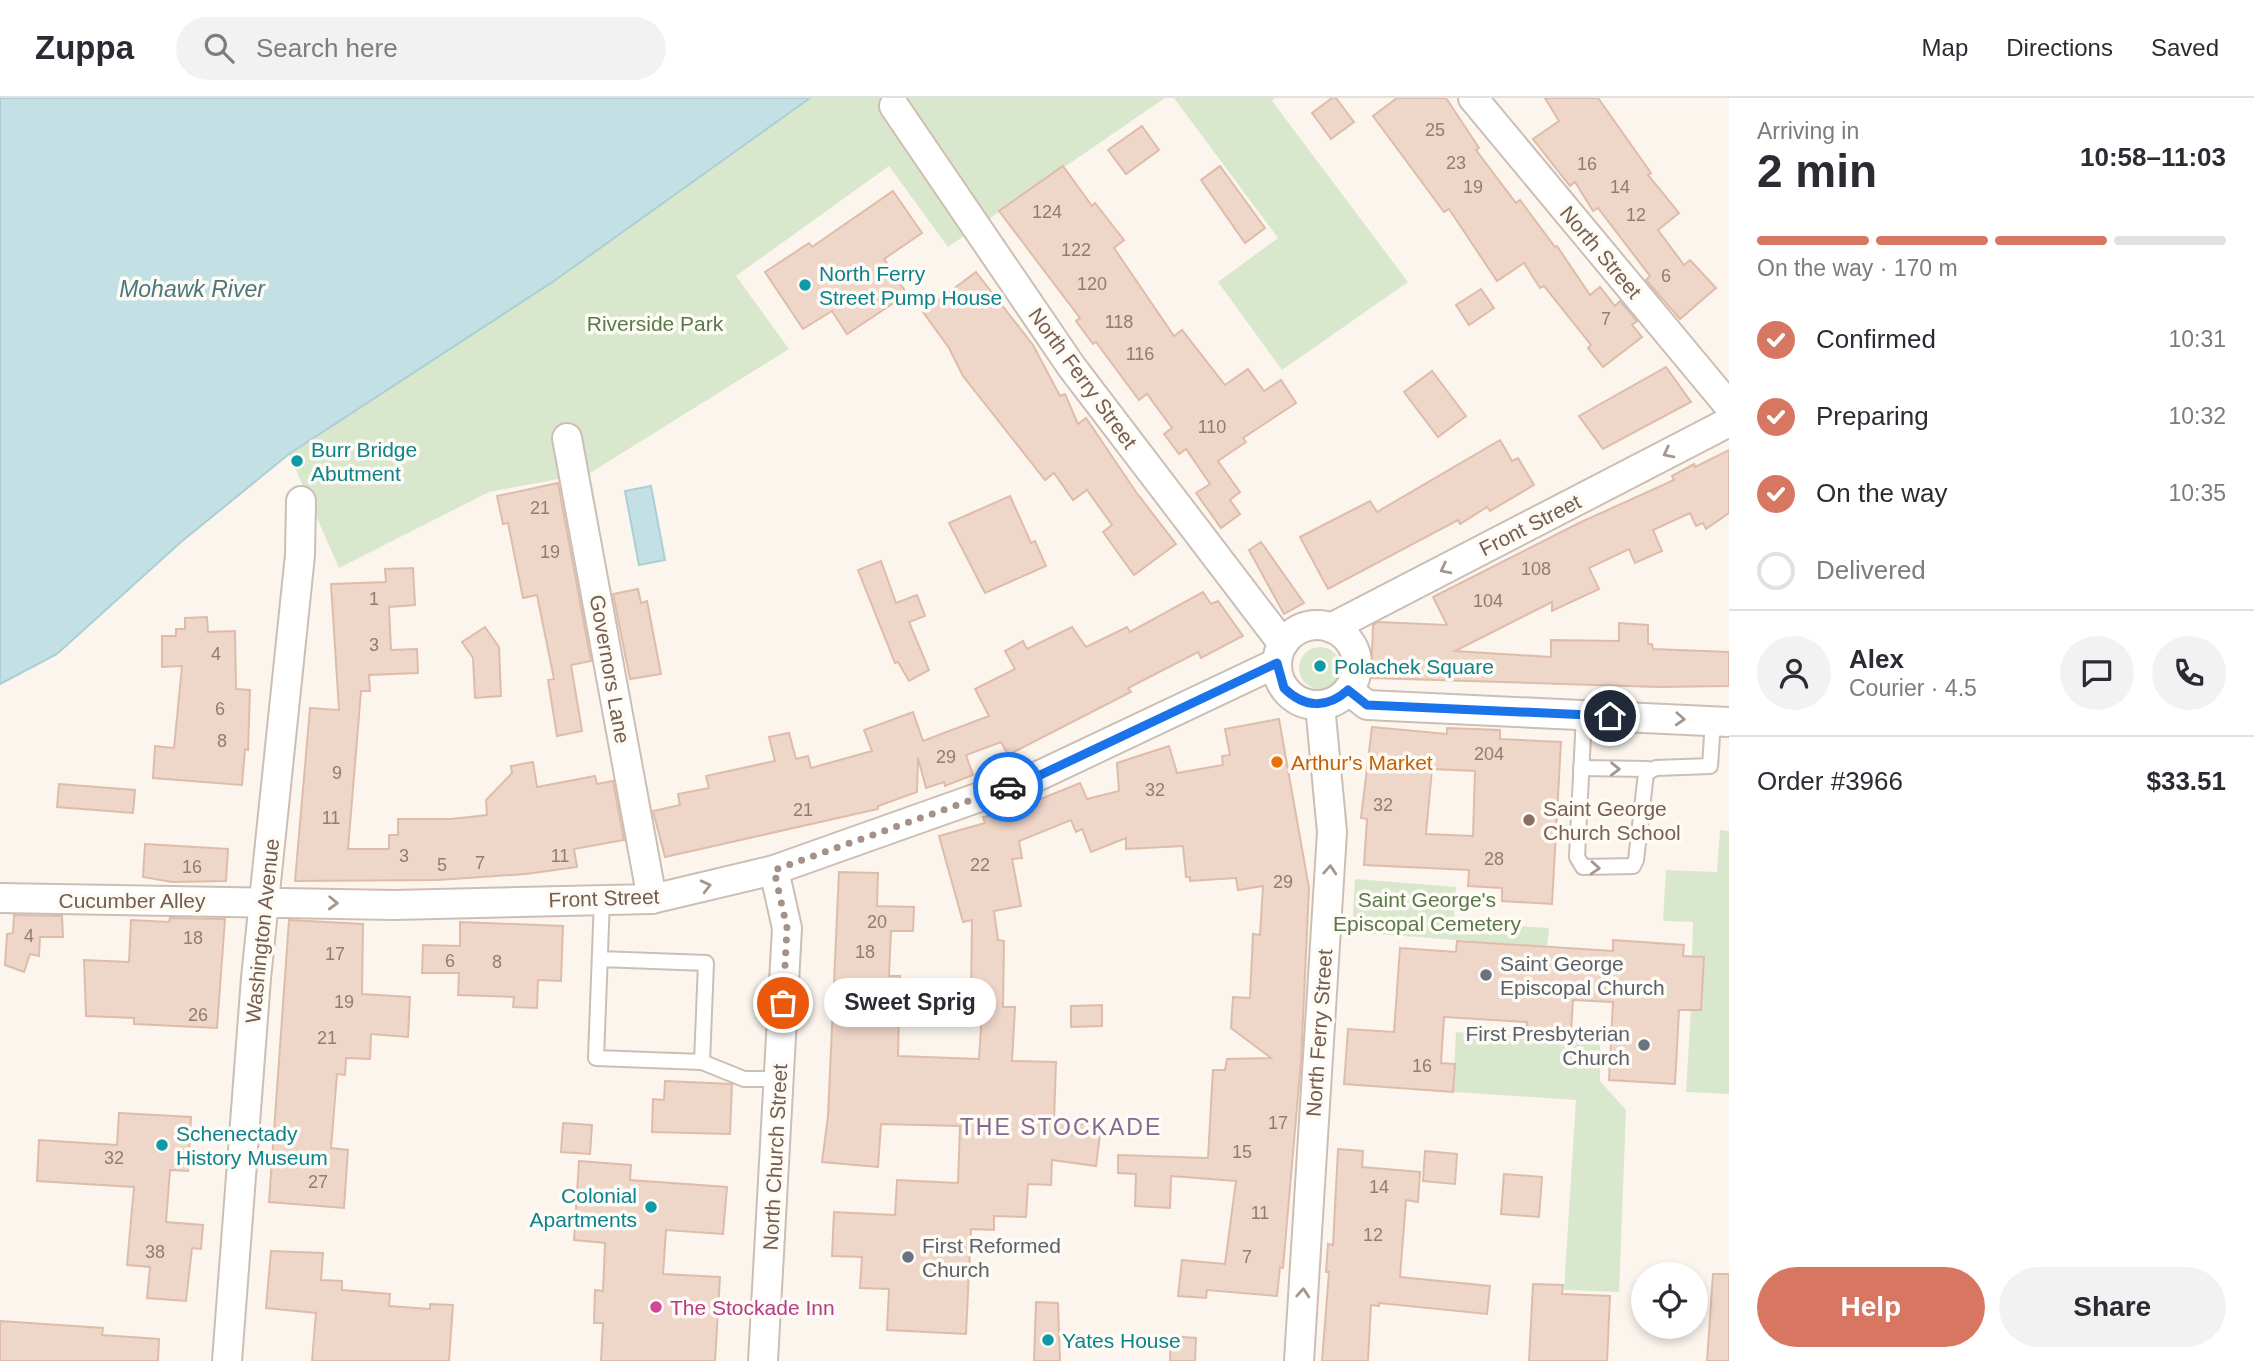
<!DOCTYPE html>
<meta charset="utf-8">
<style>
body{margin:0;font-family:Arial,sans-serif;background:#f2f2f3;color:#2b2b33;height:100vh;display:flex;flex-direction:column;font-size:26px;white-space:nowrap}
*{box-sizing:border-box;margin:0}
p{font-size:23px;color:#7c7c81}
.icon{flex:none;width:38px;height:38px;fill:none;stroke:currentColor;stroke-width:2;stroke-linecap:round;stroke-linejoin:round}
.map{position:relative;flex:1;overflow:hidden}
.panel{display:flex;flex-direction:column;background:#fff;width:525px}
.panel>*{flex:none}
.fabs{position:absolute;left:1631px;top:1164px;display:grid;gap:14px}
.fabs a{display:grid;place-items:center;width:77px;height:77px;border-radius:50%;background:#fff;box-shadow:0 4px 10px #0003;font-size:35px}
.pin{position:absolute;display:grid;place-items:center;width:60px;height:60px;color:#fff;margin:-30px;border:4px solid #fff;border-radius:50%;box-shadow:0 2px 7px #0007}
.courier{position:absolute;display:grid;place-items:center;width:70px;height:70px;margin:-35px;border:5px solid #1a73e8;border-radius:50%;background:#fff;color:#222;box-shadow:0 2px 9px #0007}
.bubble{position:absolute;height:49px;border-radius:24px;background:#fff;box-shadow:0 4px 10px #0003;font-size:23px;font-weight:700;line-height:49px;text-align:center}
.summary em{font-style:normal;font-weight:700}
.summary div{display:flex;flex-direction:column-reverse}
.summary{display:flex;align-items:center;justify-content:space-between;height:119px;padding:0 28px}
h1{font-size:46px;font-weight:700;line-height:52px}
.bar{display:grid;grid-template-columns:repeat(4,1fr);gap:10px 7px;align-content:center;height:84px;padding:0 28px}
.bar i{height:9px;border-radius:5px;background:#e1e1e2}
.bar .active{background:#d77761}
.bar p{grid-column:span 4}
.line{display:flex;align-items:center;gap:18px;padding:0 28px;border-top:2px solid #e1e1e2}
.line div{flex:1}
.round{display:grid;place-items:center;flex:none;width:74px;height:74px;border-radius:37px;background:#f2f2f3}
ol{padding:0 28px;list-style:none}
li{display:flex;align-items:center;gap:21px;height:77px}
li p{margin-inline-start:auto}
li .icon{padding:7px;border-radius:50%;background:#d77761;color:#fff;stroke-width:4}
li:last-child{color:#7c7c81}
li i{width:38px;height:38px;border:4px solid #e1e1e2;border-radius:50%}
.cta{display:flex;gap:14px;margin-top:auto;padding:14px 28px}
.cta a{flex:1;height:80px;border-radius:42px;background:#d77761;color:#fff;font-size:28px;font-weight:700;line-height:80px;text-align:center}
.cta a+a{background:#f2f2f3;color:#2b2b33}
header{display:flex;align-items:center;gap:42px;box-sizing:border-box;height:98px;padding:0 35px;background:#fff;border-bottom:2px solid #e1e1e2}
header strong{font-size:33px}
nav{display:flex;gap:38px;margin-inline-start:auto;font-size:24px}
.search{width:490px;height:63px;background:#f2f2f3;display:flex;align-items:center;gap:18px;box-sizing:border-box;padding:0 24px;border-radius:38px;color:#7c7c81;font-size:26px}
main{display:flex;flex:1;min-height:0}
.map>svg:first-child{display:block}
</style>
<header>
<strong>Zuppa</strong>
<div class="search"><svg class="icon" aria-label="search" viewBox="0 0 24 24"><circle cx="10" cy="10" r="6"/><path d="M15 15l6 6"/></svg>Search here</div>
<nav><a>Map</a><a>Directions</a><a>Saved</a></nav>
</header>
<main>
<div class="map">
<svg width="1729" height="1263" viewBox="0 0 1729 1263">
<rect width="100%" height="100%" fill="#fbf5ee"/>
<g fill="#d9e8cd">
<polygon points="810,0 1165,0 948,149 889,68 736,178 789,251 590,375 489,394 339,470 289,356 554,183"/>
<polygon points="1174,0 1275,0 1272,3 1408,184 1282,272 1218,184 1278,140"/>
<circle cx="1320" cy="570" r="21"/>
<polygon points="1720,732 1729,733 1729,996 1686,994 1691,912 1701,912 1704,860 1692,858 1693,824 1663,823 1666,772 1717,774"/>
<polygon points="1355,781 1456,789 1454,823 1549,830 1547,849 1352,834"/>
<polygon points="1456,934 1600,944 1600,983 1626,1012 1619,1194 1564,1192 1576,1002 1453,994"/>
</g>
<g fill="#c3e0e4" stroke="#abcfd4" stroke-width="2">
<polygon points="0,0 810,0 554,183 289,356 181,444 57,556 0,586"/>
<polygon points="651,388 665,462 639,467 625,393"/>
</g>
<g fill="#eed6c8" stroke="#dfbcaa" stroke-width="2" fill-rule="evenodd">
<polygon points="1332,0 1336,0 1354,24 1331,41 1312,15"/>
<polygon points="1397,0 1446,0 1479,50 1476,52 1516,105 1520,102 1555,149 1557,148 1590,197 1600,189 1615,208 1620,203 1637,223 1632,227 1642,239 1603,269 1588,250 1591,247 1544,188 1540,190 1524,165 1497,183 1449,111 1444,114 1373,18"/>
<polygon points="1545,0 1598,0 1651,75 1648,77 1679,115 1658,132 1684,167 1690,162 1716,190 1680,221 1646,182 1650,178 1598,110 1593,113 1575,84 1570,88 1533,41 1559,23"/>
<polygon points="1142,28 1159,52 1126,76 1108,52"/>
<polygon points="1063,68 1092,108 1095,105 1124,142 1114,150 1174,238 1182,232 1225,287 1248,271 1264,293 1281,282 1296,305 1243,340 1246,344 1218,363 1240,394 1230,402 1240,416 1221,430 1196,395 1210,386 1186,351 1179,356 1164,336 1172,330 1147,296 1139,302 1096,244 1093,246 1076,223 1080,220 999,113"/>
<polygon points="1220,68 1265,130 1245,145 1201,82"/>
<polygon points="893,93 922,135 884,161 907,196 847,236 832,213 803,231 765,174 809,145 812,149"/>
<polygon points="976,174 1033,247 1060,298 1065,296 1078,326 1086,320 1136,394 1176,446 1134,477 1103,434 1112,427 1087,392 1073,402 1054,375 1045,382 963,278 949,250 923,214"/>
<polygon points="1481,191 1494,210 1469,227 1456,207"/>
<polygon points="1666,269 1691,304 1603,351 1579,318"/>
<polygon points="1432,273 1466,318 1438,339 1404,294"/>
<polygon points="1500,342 1512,363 1518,360 1534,387 1490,413 1487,409 1460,426 1458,422 1328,491 1300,439 1370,403 1377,414"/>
<polygon points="1729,352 1729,415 1706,431 1703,425 1696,428 1690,415 1653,432 1662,453 1635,465 1629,451 1589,470 1599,491 1552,513 1552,504 1455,553 1551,559 1551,542 1619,543 1619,525 1648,527 1648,546 1652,546 1653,551 1729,554 1729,588 1658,589 1371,580 1373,527 1378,524 1447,527 1433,499 1579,425 1674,382 1672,378 1694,366 1695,369"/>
<polygon points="558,385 591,563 571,567 582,633 557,638 548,582 554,581 537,497 523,500 508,425 503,426 497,398"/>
<polygon points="1010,398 1031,445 1035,443 1046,468 985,495 949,425"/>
<polygon points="1261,444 1304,505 1284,516 1249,452"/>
<polygon points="881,463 896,505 917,497 925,518 909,524 929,572 909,583 898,564 895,565 858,472"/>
<polygon points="413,470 415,507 389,509 391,552 417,551 418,575 369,577 370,593 361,593 348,751 389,751 389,737 398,737 398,721 451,721 487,717 486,702 512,675 511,668 533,664 537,689 595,678 597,686 613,683 624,742 574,751 577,769 526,776 438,782 295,783 310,610 339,612 331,486 386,484 385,471"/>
<polygon points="638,491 641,505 647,503 661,576 630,581 613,496"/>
<polygon points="1203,494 1211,506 1218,503 1243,538 1201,560 1198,554 1128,590 1131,594 1008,657 1001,644 966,657 973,677 945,688 944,684 926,690 918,660 917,694 878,708 878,711 665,759 653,713 680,707 678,696 709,690 706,678 775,663 769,639 789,635 796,661 808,658 811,670 872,653 864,632 913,614 923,643 989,618 975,591 1015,571 1005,553 1023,543 1027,551 1072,529 1086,549 1127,529 1130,534"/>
<polygon points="207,519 208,534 235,533 236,591 250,592 248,652 245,651 242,687 153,680 155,648 174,650 182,568 162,569 162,538 176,538 176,531 185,531 185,520"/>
<polygon points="485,529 499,549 501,598 475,600 473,560 462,544"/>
<polygon points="1279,621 1309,790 1301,963 1283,1170 1280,1169 1277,1198 1207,1192 1206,1200 1178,1198 1182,1162 1225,1166 1236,1083 1171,1078 1170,1110 1135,1108 1136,1076 1118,1075 1118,1057 1208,1060 1213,972 1225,972 1227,961 1271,960 1231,930 1233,899 1250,900 1253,836 1260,837 1263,788 1238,792 1236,780 1190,783 1190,779 1186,779 1183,748 1126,751 1126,740 1091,754 1082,731 1076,734 1071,722 1019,743 1022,760 1012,761 1021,808 994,813 998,842 1004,843 1003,909 1015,909 1012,963 1056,964 1054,1022 1101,1028 1096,1068 1052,1062 1051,1087 1028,1086 1026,1119 994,1118 994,1132 971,1131 966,1236 887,1232 889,1191 860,1190 862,1159 832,1158 834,1114 895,1117 897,1082 958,1085 960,1028 881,1026 878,1069 822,1064 828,1018 839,774 878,775 877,808 914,809 913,833 891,833 889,878 900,878 898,958 979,961 983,898 971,898 972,822 963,824 939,738 985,725 983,719 1035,709 1033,704 1080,685 1087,701 1119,693 1117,665 1169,648 1177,675 1223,667 1222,658 1230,657 1225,631"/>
<path d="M1372,629L1447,636V630L1500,632V641L1561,644L1552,806L1502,803V790L1468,788L1469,772L1364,767L1367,721L1361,720ZM1432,671L1475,673L1473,738L1426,736Z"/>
<polygon points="59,686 135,692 133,715 57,709"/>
<polygon points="145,746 228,751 226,783 172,784 143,779"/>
<polygon points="14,817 62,818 63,839 40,839 39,858 30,856 24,874 5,867 7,836 13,835"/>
<polygon points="170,820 225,821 217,930 134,926 134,920 86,918 84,862 129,864 131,822 169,824"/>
<polygon points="289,822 363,826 362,896 410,899 408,939 371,936 370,961 346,960 345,977 337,976 331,1050 348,1052 344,1110 269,1104"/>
<polygon points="460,824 563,828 561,883 538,882 537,910 513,909 514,899 458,897 459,875 422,875 423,847 460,848"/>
<polygon points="1613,842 1684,847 1683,858 1704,859 1701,912 1679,912 1675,986 1609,982 1613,904 1573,902 1571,934 1526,931 1527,924 1444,919 1441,965 1455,966 1453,994 1344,986 1348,931 1394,934 1400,850 1456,854 1457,843 1613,853"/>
<polygon points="1102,907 1102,928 1071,929 1071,908"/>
<polygon points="665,983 732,986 730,1036 652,1034 653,1001 664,1002"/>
<polygon points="119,1015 191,1019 188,1073 170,1072 166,1124 203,1127 201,1151 192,1150 186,1203 147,1200 150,1169 127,1167 134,1089 37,1083 39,1042 117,1047"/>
<polygon points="563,1025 592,1027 590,1056 561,1054"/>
<polygon points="1338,1051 1363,1053 1362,1069 1420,1074 1418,1104 1406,1102 1400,1179 1490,1188 1487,1216 1379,1205 1379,1208 1371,1207 1368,1263 1322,1263 1329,1174 1326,1174 1328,1146 1333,1147"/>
<polygon points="1425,1053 1457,1056 1455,1086 1423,1083"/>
<polygon points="579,1063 631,1067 630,1082 727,1089 723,1136 666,1132 663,1176 720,1179 715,1263 601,1263 603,1225 594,1225 595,1192 603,1193 605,1145 574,1142"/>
<polygon points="1504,1076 1542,1079 1539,1119 1501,1116"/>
<polygon points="271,1153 323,1155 321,1182 342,1183 342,1192 390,1196 389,1208 430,1211 430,1206 453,1207 449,1263 312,1263 316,1215 266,1210"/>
<polygon points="1713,1176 1729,1176 1729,1263 1707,1263"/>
<polygon points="1533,1186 1563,1187 1562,1196 1610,1198 1607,1263 1529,1263"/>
<polygon points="1036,1204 1058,1205 1060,1263 1034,1263"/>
<polygon points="0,1223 103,1230 102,1237 159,1241 158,1263 0,1263"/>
<polygon points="1171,1238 1196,1240 1195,1263 1170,1263"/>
</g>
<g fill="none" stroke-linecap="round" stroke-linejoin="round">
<defs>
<g id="service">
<polyline points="1584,617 1577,759 1583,769 1633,768 1636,762 1646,675 1656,670 1710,668 1713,623"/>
<polyline points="1581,670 1648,671"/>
<polyline points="600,861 706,865 702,964 596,960 602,801"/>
<polyline points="702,964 744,981 779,981"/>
</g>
<g id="minor">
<polyline points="1473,0 1729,308"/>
<polyline points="894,8 1071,268 1283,546"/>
<polyline points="567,340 652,801"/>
<circle cx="1317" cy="567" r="40"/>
<polyline points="1331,530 1729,324"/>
<polyline points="1348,592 1367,607 1729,624"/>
<polyline points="0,800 394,807 652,801 774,772 1036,679 1277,565"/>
<polyline points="227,1263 256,880 300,457 301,403"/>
<polyline points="763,1263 787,830 774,772"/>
<polyline points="1299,1263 1332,734 1320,607"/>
</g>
</defs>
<use href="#service" stroke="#cdbeb4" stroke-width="18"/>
<use href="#minor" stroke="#cdbeb4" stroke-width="32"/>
<use href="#service" stroke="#fff" stroke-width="14"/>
<use href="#minor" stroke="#fff" stroke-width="28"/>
</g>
<defs><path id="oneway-chevron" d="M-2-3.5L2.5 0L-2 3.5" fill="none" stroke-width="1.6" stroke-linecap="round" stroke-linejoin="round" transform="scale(1.75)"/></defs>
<g stroke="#a5968f">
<use href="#oneway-chevron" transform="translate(1668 355) rotate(153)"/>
<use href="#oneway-chevron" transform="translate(1445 471) rotate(153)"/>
<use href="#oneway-chevron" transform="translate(1680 621) rotate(3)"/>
<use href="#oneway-chevron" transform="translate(1615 671) rotate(1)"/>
<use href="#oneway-chevron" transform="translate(1595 770) rotate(4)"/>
<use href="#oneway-chevron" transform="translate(1330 772) rotate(-86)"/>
<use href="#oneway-chevron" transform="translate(706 788) rotate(-14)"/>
<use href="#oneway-chevron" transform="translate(333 805) rotate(2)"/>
<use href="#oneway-chevron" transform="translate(1303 1195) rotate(-86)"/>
</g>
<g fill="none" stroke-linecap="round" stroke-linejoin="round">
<polyline stroke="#a49289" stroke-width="7" stroke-dasharray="0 12.6" points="783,905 787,830 774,772 1008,689"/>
<path stroke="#1a73e8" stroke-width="9" d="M1008,689L1036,679L1277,565L1284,590C1304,610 1327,611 1348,592L1367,607L1610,618"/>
</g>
<g fill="#0f9aa8" stroke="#fefaf4" stroke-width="2.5">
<circle cx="805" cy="187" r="7"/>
<circle cx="297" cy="363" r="7"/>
<circle cx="1320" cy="568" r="7"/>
<circle cx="162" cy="1047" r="7"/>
<circle cx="651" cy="1109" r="7"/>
<circle cx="1048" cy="1242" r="7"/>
</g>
<circle fill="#e8710a" stroke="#fefaf4" stroke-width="2.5" cx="1277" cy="664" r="7"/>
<circle fill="#8d6e63" stroke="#fefaf4" stroke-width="2.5" cx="1529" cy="722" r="7"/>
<g fill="#6b7280" stroke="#fefaf4" stroke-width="2.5">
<circle cx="1486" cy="877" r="7"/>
<circle cx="1644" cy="947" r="7"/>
<circle cx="908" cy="1159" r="7"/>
</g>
<circle fill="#d1479c" stroke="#fefaf4" stroke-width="2.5" cx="656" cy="1209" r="7"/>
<g text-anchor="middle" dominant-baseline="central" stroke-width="7" stroke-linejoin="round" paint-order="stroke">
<g font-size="18" fill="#937b70">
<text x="1435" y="32">25</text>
<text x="1456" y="65">23</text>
<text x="1587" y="66">16</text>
<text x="1473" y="89">19</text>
<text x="1620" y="89">14</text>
<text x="1047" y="114">124</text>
<text x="1636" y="117">12</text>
<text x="1076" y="152">122</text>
<text x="1666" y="178">6</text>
<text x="1092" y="186">120</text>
<text x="1606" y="221">7</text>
<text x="1119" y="224">118</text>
<text x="1140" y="256">116</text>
<text x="1212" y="329">110</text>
<text x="540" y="410">21</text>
<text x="550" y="454">19</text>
<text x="1536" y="471">108</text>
<text x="374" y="501">1</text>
<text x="1488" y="503">104</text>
<text x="374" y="547">3</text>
<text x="216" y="556">4</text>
<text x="220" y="611">6</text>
<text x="222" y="643">8</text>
<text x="1489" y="656">204</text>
<text x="946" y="659">29</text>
<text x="337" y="675">9</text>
<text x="1155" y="692">32</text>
<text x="1383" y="707">32</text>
<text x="803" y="712">21</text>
<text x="331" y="720">11</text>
<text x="404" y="758">3</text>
<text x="560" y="758">11</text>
<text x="1494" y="761">28</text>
<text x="480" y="765">7</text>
<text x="442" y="767">5</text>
<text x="980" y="767">22</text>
<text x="192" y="769">16</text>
<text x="1283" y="784">29</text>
<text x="877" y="824">20</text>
<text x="29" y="838">4</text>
<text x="193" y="840">18</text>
<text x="865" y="854">18</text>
<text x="335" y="856">17</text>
<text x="450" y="863">6</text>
<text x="497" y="864">8</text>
<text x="344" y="904">19</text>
<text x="198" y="917">26</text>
<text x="327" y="940">21</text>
<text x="1422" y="968">16</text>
<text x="1278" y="1025">17</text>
<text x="1242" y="1054">15</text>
<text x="114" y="1060">32</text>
<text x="318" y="1084">27</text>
<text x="1379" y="1089">14</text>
<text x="1260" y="1115">11</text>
<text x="1373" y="1137">12</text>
<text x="155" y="1154">38</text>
<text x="1247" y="1159">7</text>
</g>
<g font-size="21" fill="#755d52" stroke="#fefaf4">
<text transform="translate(1601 154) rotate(50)">North Street</text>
<text transform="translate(1083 280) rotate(54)">North Ferry Street</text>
<text transform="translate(1530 427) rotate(-27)">Front Street</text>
<text transform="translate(610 571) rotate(80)">Governors Lane</text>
<text transform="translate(604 800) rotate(-2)">Front Street</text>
<text x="132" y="802">Cucumber Alley</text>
<text transform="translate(262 833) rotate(-84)">Washington Avenue</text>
<text transform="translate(1319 935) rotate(-86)">North Ferry Street</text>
<text transform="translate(775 1059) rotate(-87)">North Church Street</text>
</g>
<g font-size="21" fill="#0d838f" stroke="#fefaf4" text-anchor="start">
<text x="819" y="175">North Ferry<tspan x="819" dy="24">Street Pump House</tspan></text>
<text x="311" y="351">Burr Bridge<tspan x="311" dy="24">Abutment</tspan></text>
<text x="1334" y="568">Polachek Square</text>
<text x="176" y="1035">Schenectady<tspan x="176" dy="24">History Museum</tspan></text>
<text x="637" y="1097" text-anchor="end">Colonial<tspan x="637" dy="24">Apartments</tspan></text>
<text x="1062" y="1242">Yates House</text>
</g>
<g font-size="21" fill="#5a794b" stroke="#fefaf4">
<text x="655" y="225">Riverside Park</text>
<text x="1427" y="801">Saint George's<tspan x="1427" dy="24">Episcopal Cemetery</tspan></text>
</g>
<g font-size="21" fill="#c56008" stroke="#fefaf4" text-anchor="start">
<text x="1291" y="664">Arthur's Market</text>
</g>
<g font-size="21" fill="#785e54" stroke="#fefaf4" text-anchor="start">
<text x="1543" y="710">Saint George<tspan x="1543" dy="24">Church School</tspan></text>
</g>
<g font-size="21" fill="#5b616d" stroke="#fefaf4" text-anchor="start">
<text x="1500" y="865">Saint George<tspan x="1500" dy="24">Episcopal Church</tspan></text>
<text x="1630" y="935" text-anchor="end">First Presbyterian<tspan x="1630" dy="24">Church</tspan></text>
<text x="922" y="1147">First Reformed<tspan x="922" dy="24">Church</tspan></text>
</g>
<g font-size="21" fill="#b23c85" stroke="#fefaf4" text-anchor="start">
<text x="670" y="1209">The Stockade Inn</text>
</g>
<g font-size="23" font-style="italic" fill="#4a777f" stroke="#fefaf4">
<text x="192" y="191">Mohawk River</text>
</g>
<g font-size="23" letter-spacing="2" fill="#826a90" stroke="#fefaf4">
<text x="1061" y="1029">THE STOCKADE</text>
</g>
</g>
</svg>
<div class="fabs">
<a><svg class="icon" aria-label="locate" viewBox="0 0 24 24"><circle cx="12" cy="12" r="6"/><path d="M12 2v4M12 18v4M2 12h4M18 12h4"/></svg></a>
</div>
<div class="pin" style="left:783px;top:905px;background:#ea580c"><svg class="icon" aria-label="bag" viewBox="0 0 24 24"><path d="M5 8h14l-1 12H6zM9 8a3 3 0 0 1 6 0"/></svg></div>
<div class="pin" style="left:1610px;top:618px;background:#1f2937"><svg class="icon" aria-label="home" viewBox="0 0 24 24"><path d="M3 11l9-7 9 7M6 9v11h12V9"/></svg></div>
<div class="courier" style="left:1008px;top:689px"><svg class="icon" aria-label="car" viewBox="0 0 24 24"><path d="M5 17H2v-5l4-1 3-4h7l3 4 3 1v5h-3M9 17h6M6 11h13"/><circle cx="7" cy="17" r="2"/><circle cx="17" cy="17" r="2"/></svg></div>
<div class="bubble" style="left:824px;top:880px;width:172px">Sweet Sprig</div>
</div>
<section class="panel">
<div class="summary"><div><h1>2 min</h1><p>Arriving in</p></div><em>10:58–11:03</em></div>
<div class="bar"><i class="active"></i><i class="active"></i><i class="active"></i><i></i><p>On the way · 170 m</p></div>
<ol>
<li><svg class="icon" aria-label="check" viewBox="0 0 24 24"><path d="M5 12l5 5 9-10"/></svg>Confirmed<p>10:31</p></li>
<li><svg class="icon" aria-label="check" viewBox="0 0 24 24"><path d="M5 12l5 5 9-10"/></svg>Preparing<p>10:32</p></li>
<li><svg class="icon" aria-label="check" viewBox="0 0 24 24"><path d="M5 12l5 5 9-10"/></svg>On the way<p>10:35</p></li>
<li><i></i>Delivered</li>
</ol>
<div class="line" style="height:126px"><a class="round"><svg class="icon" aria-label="person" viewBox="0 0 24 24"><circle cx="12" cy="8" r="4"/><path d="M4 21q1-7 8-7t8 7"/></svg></a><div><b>Alex</b><p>Courier · 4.5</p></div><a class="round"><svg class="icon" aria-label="chat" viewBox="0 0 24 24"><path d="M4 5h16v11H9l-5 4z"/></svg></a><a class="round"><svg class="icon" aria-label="phone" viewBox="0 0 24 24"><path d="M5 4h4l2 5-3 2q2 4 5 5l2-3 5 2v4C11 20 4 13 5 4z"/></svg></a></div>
<div class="line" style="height:91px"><div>Order #3966</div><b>$33.51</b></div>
<div class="cta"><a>Help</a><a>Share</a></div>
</section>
</main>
